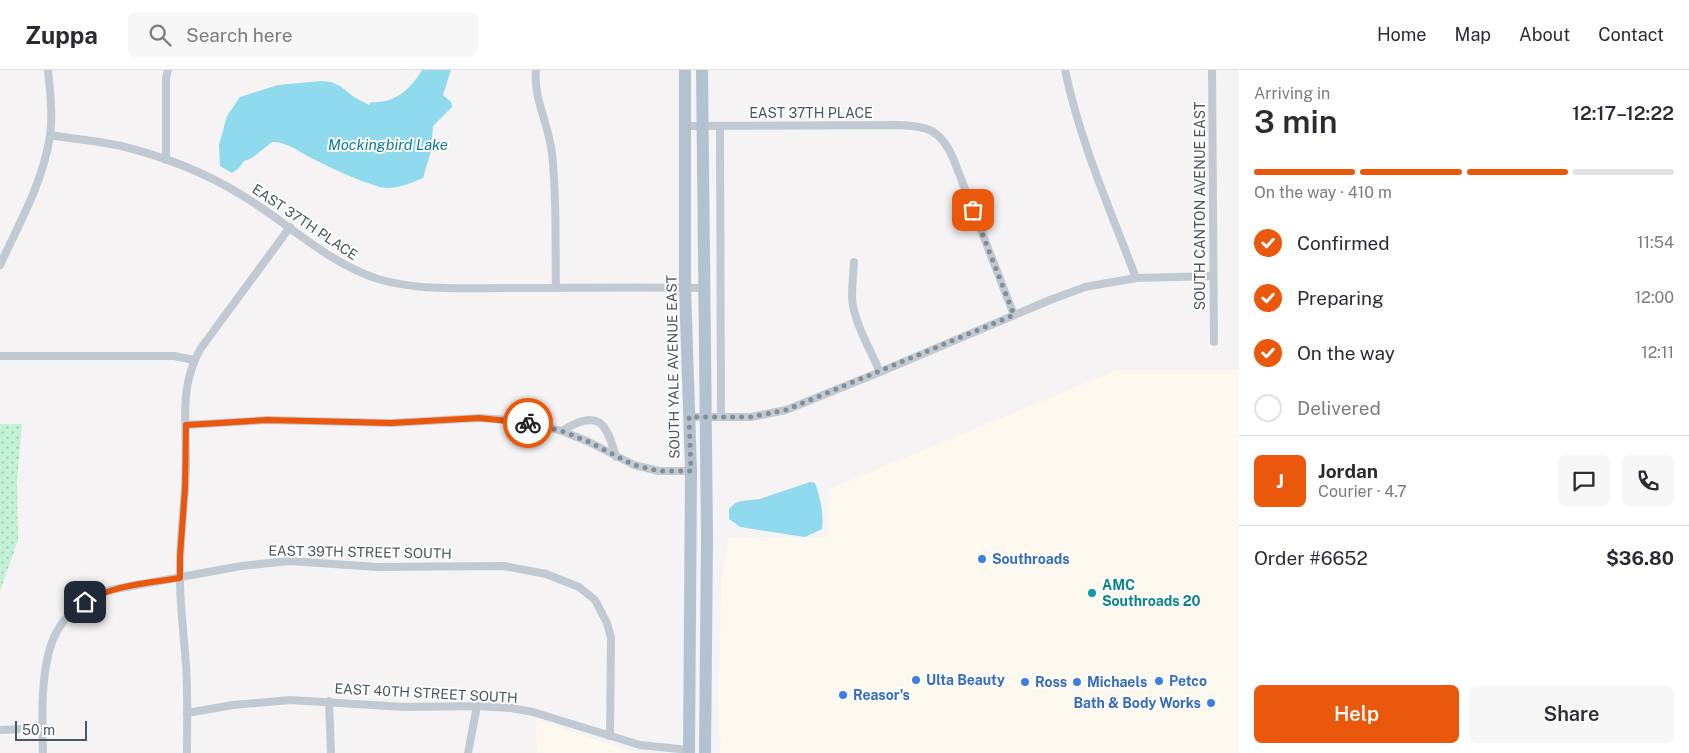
<!DOCTYPE html>
<meta charset="utf-8">
<style>
body{margin:0;font-family:"Public Sans",sans-serif;background:#f7f7f7;color:#2b2b33;height:100vh;display:flex;flex-direction:column;font-size:19px;white-space:nowrap}
*{box-sizing:border-box;margin:0}
p{font-size:16px;color:#7c7c81}
.icon{flex:none;width:28px;height:28px;fill:none;stroke:currentColor;stroke-width:2;stroke-linecap:round;stroke-linejoin:round}
.map{position:relative;flex:1;overflow:hidden}
.details{display:flex;flex-direction:column;background:#fff;width:450px}
.details>*{flex:none}
.scale{position:absolute;left:15px;bottom:12px;width:72px;box-sizing:border-box;padding-left:5px;border:2px solid #4a5661;border-top:0;font-size:14px;line-height:18px;white-space:nowrap;color:#4a5661;-webkit-text-stroke:4px #fff;paint-order:stroke}
.pin{position:absolute;display:grid;place-items:center;width:42px;height:42px;color:#fff;margin:-21px;border-radius:10px;box-shadow:0 2px 8px #0006}
.courier{position:absolute;display:grid;place-items:center;width:50px;height:50px;margin:-25px;border:4px solid #ea580c;border-radius:50%;background:#fff;color:#222;box-shadow:0 1px 6px #0007}
.overview em{font-style:normal;font-weight:600}
.overview div{display:flex;flex-direction:column-reverse}
.overview{display:flex;align-items:center;justify-content:space-between;height:85px;padding:0 15px}
h1{font-size:32px;font-weight:600;line-height:38px}
.bar{display:grid;grid-template-columns:repeat(4,1fr);gap:8px 5px;align-content:center;height:60px;padding:0 15px}
.bar i{height:6px;border-radius:4px;background:#e1e1e2}
.bar .on{background:#ea580c}
.bar p{grid-column:span 4}
.line{display:flex;align-items:center;gap:12px;padding:0 15px;border-top:1px solid #e1e1e2}
.line div{flex:1}
.round{display:grid;place-items:center;flex:none;width:52px;height:52px;border-radius:8px;background:#f7f7f7}
ol{padding:0 15px;list-style:none}
li{display:flex;align-items:center;gap:15px;height:55px}
li p{margin-inline-start:auto}
li .icon{padding:5px;border-radius:50%;background:#ea580c;color:#fff;stroke-width:4}
li:last-child{color:#7c7c81}
li i{width:28px;height:28px;border:2px solid #e1e1e2;border-radius:50%}
.cta{display:flex;gap:10px;margin-top:auto;padding:10px 15px}
.cta a{flex:1;height:58px;border-radius:8px;background:#ea580c;color:#fff;font-size:20px;font-weight:600;line-height:58px;text-align:center}
.cta a+a{background:#f7f7f7;color:#2b2b33}
header{display:flex;align-items:center;gap:30px;box-sizing:border-box;height:70px;padding:0 25px;background:#fff;border-bottom:1px solid #e1e1e2}
header strong{font-size:24px}
nav{display:flex;gap:28px;margin-inline-start:auto;font-size:18px}
.search{width:350px;height:45px;background:#f7f7f7;display:flex;align-items:center;gap:12px;box-sizing:border-box;padding:0 18px;border-radius:8px;color:#7c7c81;font-size:19px}
main{display:flex;flex:1;min-height:0}
.map>svg:first-child{display:block}
</style>
<header>
<strong>Zuppa</strong>
<div class="search"><svg class="icon" aria-label="search" viewBox="0 0 24 24"><circle cx="10" cy="10" r="6"/><path d="M15 15l6 6"/></svg>Search here</div>
<nav><a>Home</a><a>Map</a><a>About</a><a>Contact</a></nav>
</header>
<main>
<div class="map">
<svg width="1239" height="683" viewBox="0 0 1239 683">
<defs>
<pattern id="grass-dots" width="8" height="8" patternUnits="userSpaceOnUse" patternTransform="scale(1.25)"><rect width="8" height="8" fill="#c3f1d5"/><path d="M2 2h.1M6 6h.1" fill="none" stroke="#a0c6b0" stroke-width="1.8" stroke-linecap="round"/></pattern>
</defs>
<rect width="100%" height="100%" fill="#f5f3f3"/>
<g fill="#fdf9ef">
<polygon points="1117,300 1239,300 1239,683 719,683 721,669 718,663 721,512 729,467 829,467 829,419"/>
<polygon points="536,649 620,678 642,683 537,683"/>
</g>
<polygon fill="url(#grass-dots)" points="0,354 22,354 17,410 18,470 0,521"/>
<g fill="#90daee">
<path d="M422,0H451L443,25L451,32L452,37L433,56L431,81L423,108C412,113 401,117 390,118C375,120 318,92 304,84C294,78 284,72 272,72L252,88L244,91L239,98L232,103L220,96L219,75L227,46L240,27L278,15L322,11L331,12L340,16L354,27L369,35L371,32C394,34 411,19 422,0Z"/>
<path d="M810,412L815,413C820,426 824,445 822,459L805,467L740,457L729,449V439L735,433L741,431L760,429Z"/>
</g>
<g fill="none" stroke-linecap="round" stroke-linejoin="round">
<g stroke="#c1cad2" stroke-width="8">
<path d="M536,0C533,28 549,55 552,83C557,128 555,173 556,218"/>
<path d="M1065,0C1080,72 1110,139 1136,208"/>
<polyline points="1212,0 1214,272"/>
<path d="M685,56L896,55C926,56 940,58 953,88L1014,245"/>
<polyline points="720,56 721,346"/>
<path d="M50,65C73,69 98,71 121,76C162,86 204,102 240,124C287,152 326,192 378,209C419,221 464,218 506,218C572,218 638,217 703,218"/>
<polyline points="166,90 166,8 168,0"/>
<path d="M854,192C853,204 852,216 852,228C854,253 870,279 880,302"/>
<path d="M0,195C19,154 43,112 50,66C53,44 50,21 48,0"/>
<polyline points="0,286 174,286 194,290"/>
<polyline points="689,347 751,347 786,340 880,302 1050,230 1085,217 1136,208 1213,206"/>
<polyline points="186,355 267,350 391,353 479,348 508,350 527,352 562,361 589,372 634,395 659,401 691,401"/>
<path d="M562,361C598,339 606,351 616,387"/>
<polyline points="329,631 331,683"/>
<polyline points="187,643 233,635 290,630 404,637 477,636 511,638 533,642 640,675 689,680"/>
<polyline points="0,660 42,658"/>
<path d="M43,683C42,649 40,597 55,565C66,543 87,528 110,520L241,496L289,491L377,497L504,496L546,504L579,517L595,530L607,553L611,568L610,666"/>
<path d="M187,683C187,654 188,624 186,595C184,566 180,537 180,508C179,471 185,434 186,397C187,355 178,317 201,278L290,157"/>
<polyline points="468,683 477,636"/>
</g>
<g stroke="#b3c2d1" stroke-width="12">
<polyline points="685,0 685,217 691,401 689,683"/>
<polyline points="702,0 707,467 705,683"/>
</g>
</g>
<g fill="none" stroke-linecap="round" stroke-linejoin="round">
<polyline stroke="#868d94" stroke-width="5" stroke-dasharray="0 9" points="528,353 562,361 589,372 634,395 659,401 691,401 689,347 751,347 786,340 1014,245 973,140"/>
<path stroke="#ea580c" stroke-width="6" d="M85,532C113,515 148,513 180,508V486L185,419L186,355L267,350L391,353L479,348L528,353"/>
</g>
<g fill="#3f7fe0" stroke="#fff" stroke-width="2">
<circle cx="982" cy="489" r="5"/>
<circle cx="916" cy="610" r="5"/>
<circle cx="1159" cy="611" r="5"/>
<circle cx="1025" cy="612" r="5"/>
<circle cx="1077" cy="612" r="5"/>
<circle cx="843" cy="625" r="5"/>
<circle cx="1211" cy="633" r="5"/>
</g>
<circle fill="#0f9aa8" stroke="#fff" stroke-width="2" cx="1092" cy="523" r="5"/>
<g text-anchor="middle" dominant-baseline="central" stroke-width="4" stroke-linejoin="round" paint-order="stroke">
<g font-size="14" fill="#4a5661" stroke="#fff">
<text x="811" y="43">EAST 37TH PLACE</text>
<text transform="translate(1200 136) rotate(-90)">SOUTH CANTON AVENUE EAST</text>
<text transform="translate(305 152) rotate(34)">EAST 37TH PLACE</text>
<text transform="translate(673 297) rotate(-91)">SOUTH YALE AVENUE EAST</text>
<text transform="translate(360 482) rotate(1)">EAST 39TH STREET SOUTH</text>
<text transform="translate(426 623) rotate(3)">EAST 40TH STREET SOUTH</text>
</g>
<g font-size="14" font-weight="bold" fill="#366cbe" stroke="#fff" text-anchor="start">
<text x="992" y="489">Southroads</text>
<text x="926" y="610">Ulta Beauty</text>
<text x="1169" y="611">Petco</text>
<text x="1035" y="612">Ross</text>
<text x="1087" y="612">Michaels</text>
<text x="853" y="625">Reasor's</text>
<text x="1201" y="633" text-anchor="end">Bath &amp; Body Works</text>
</g>
<g font-size="14" font-weight="bold" fill="#0d838f" stroke="#fff" text-anchor="start">
<text x="1102" y="515">AMC<tspan x="1102" dy="16">Southroads 20</tspan></text>
</g>
<g font-size="15" font-style="italic" fill="#0c7c9b" stroke="#fff">
<text x="388" y="74">Mockingbird Lake</text>
</g>
</g>
</svg>
<div class="scale">50 m</div>
<div class="pin" style="left:973px;top:140px;background:#ea580c"><svg class="icon" aria-label="bag" viewBox="0 0 24 24"><path d="M5 8h14l-1 12H6zM9 8a3 3 0 0 1 6 0"/></svg></div>
<div class="pin" style="left:85px;top:532px;background:#1f2937"><svg class="icon" aria-label="home" viewBox="0 0 24 24"><path d="M3 11l9-7 9 7M6 9v11h12V9"/></svg></div>
<div class="courier" style="left:528px;top:353px"><svg class="icon" aria-label="bike" viewBox="0 0 24 24"><circle cx="6" cy="16" r="4"/><circle cx="18" cy="16" r="4"/><path d="M6 16l4-8h5l3 8M10 8l3 8H6M13 5h3"/></svg></div>
</div>
<section class="details">
<div class="overview"><div><h1>3 min</h1><p>Arriving in</p></div><em>12:17–12:22</em></div>
<div class="bar"><i class="on"></i><i class="on"></i><i class="on"></i><i></i><p>On the way · 410 m</p></div>
<ol>
<li><svg class="icon" aria-label="check" viewBox="0 0 24 24"><path d="M5 12l5 5 9-10"/></svg>Confirmed<p>11:54</p></li>
<li><svg class="icon" aria-label="check" viewBox="0 0 24 24"><path d="M5 12l5 5 9-10"/></svg>Preparing<p>12:00</p></li>
<li><svg class="icon" aria-label="check" viewBox="0 0 24 24"><path d="M5 12l5 5 9-10"/></svg>On the way<p>12:11</p></li>
<li><i></i>Delivered</li>
</ol>
<div class="line" style="height:90px"><b class="round" style="background:#ea580c;color:#fff">J</b><div><b>Jordan</b><p>Courier · 4.7</p></div><a class="round"><svg class="icon" aria-label="chat" viewBox="0 0 24 24"><path d="M4 5h16v11H9l-5 4z"/></svg></a><a class="round"><svg class="icon" aria-label="phone" viewBox="0 0 24 24"><path d="M5 4h4l2 5-3 2q2 4 5 5l2-3 5 2v4C11 20 4 13 5 4z"/></svg></a></div>
<div class="line" style="height:65px"><div>Order #6652</div><b>$36.80</b></div>
<div class="cta"><a>Help</a><a>Share</a></div>
</section>
</main>
